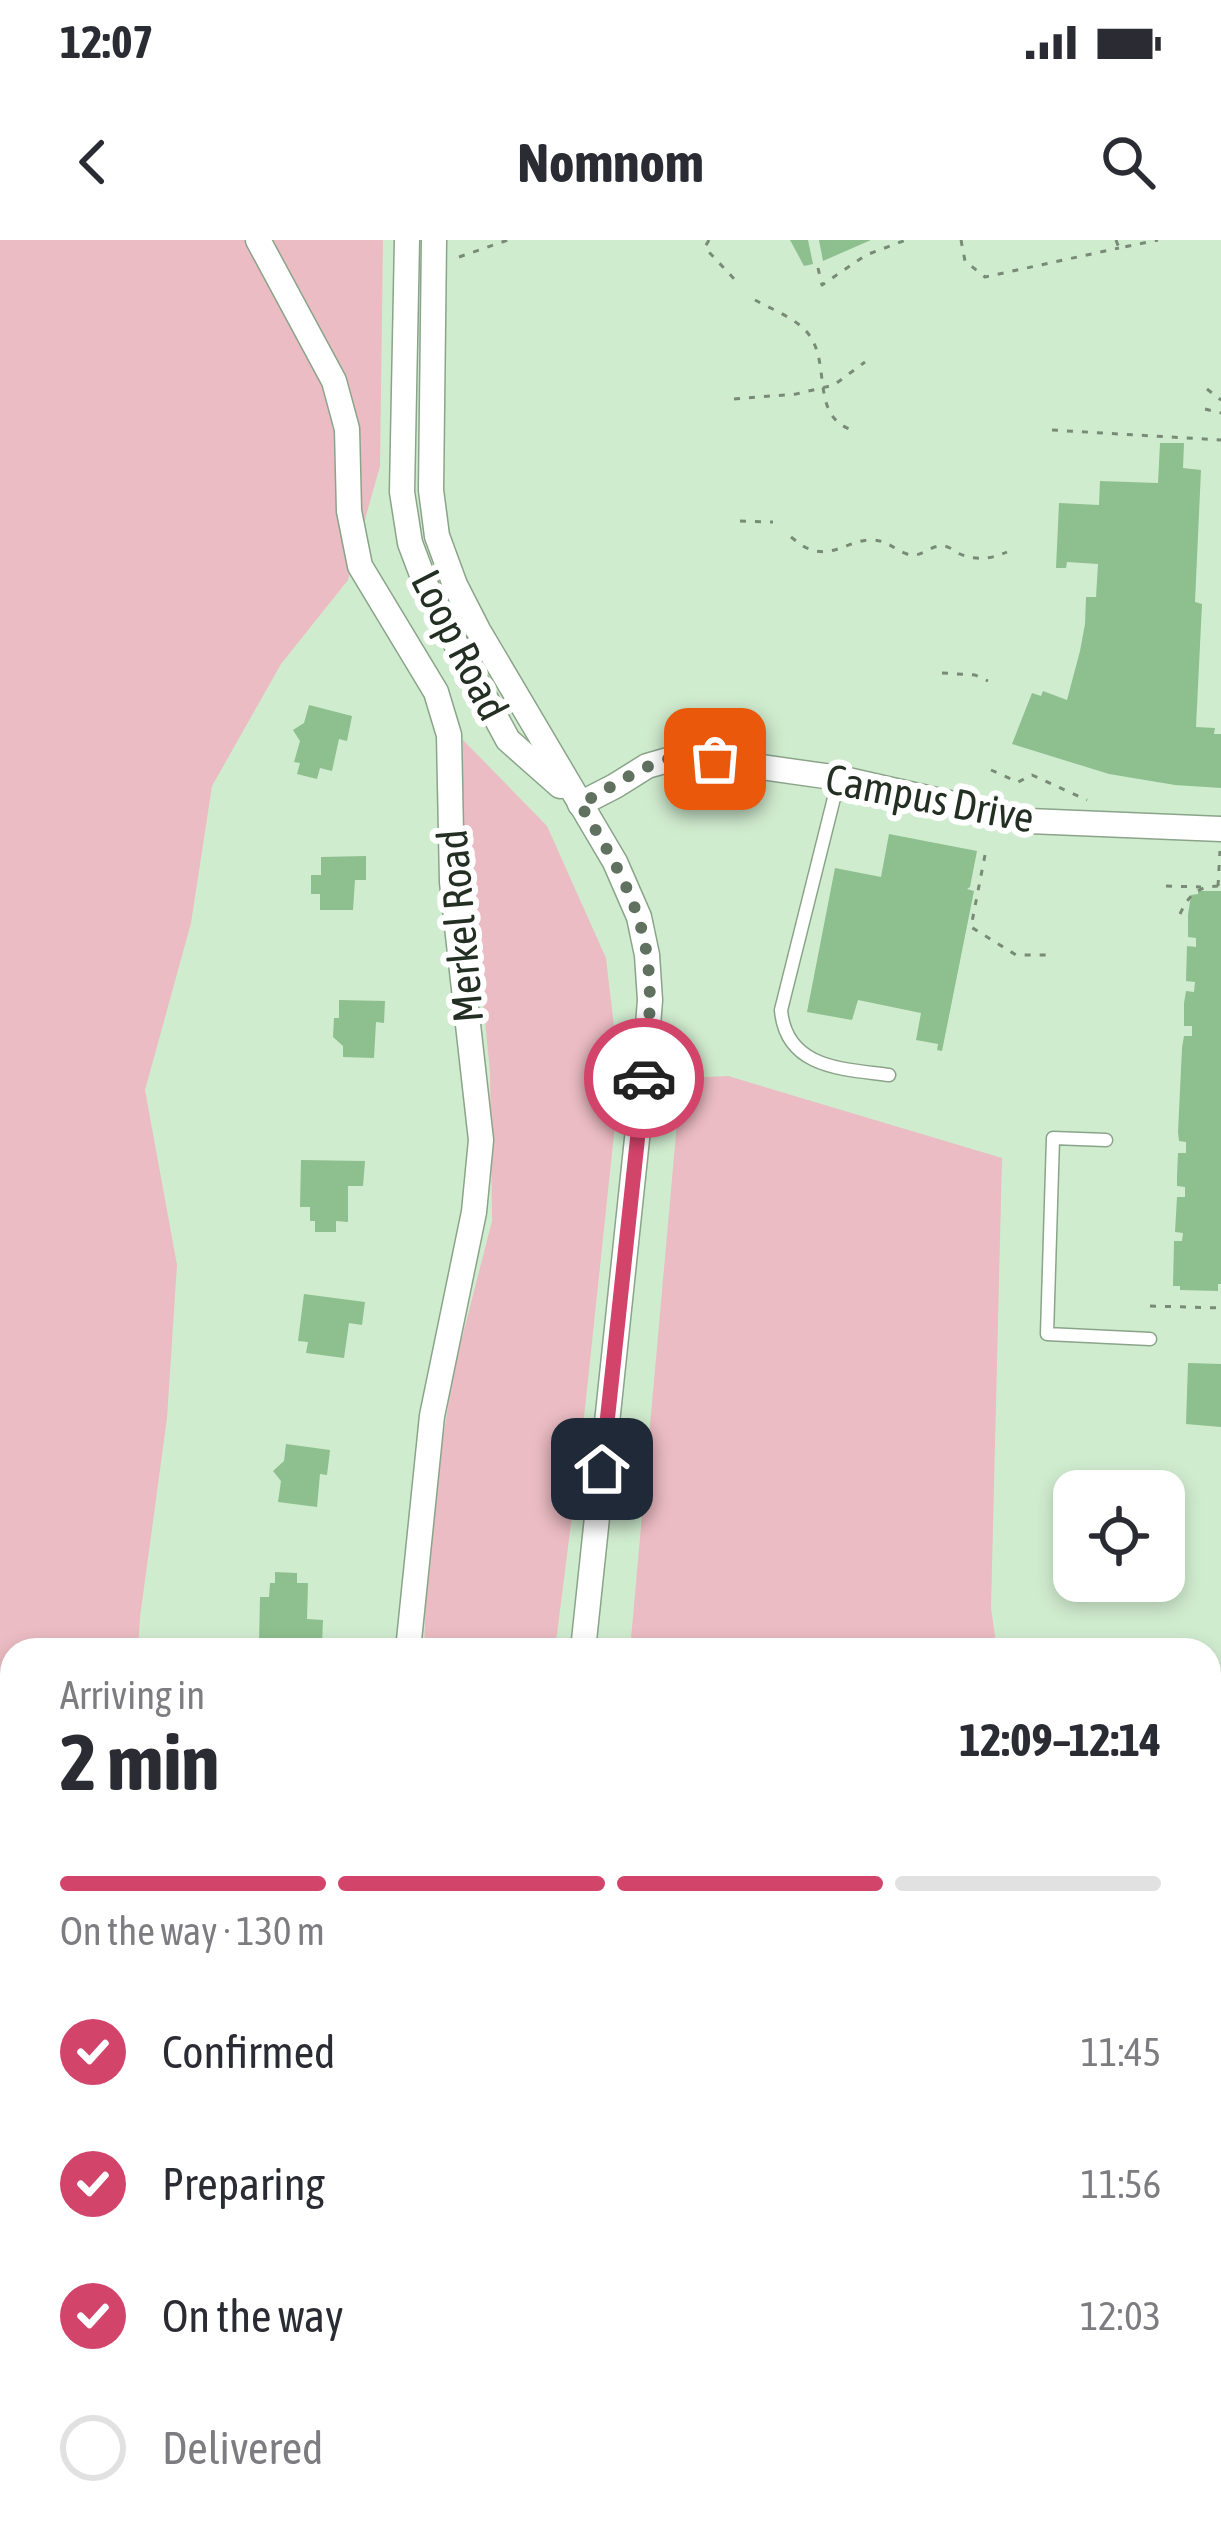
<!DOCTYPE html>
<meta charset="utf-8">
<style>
body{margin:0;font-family:"Asap Condensed",sans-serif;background:#f2f2f3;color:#2b2b33;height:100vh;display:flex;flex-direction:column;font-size:45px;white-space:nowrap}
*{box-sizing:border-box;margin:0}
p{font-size:39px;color:#7c7c81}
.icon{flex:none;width:66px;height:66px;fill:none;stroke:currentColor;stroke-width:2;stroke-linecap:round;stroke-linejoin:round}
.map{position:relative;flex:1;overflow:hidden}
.side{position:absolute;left:0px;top:1398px;width:1221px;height:903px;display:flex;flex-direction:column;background:#fff;border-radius:36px 36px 0 0;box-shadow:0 6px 18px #0003}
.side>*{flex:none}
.tools{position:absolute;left:1053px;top:1230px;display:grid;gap:24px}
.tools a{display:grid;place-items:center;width:132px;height:132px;border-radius:24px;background:#fff;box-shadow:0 6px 18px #0003;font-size:60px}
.pin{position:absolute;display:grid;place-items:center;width:102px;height:102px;color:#fff;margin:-51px;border-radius:24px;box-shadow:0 6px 18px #0006}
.courier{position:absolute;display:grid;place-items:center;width:120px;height:120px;margin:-60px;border:9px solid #d3446b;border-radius:50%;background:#fff;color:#222;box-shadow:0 3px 15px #0007}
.head em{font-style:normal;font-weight:700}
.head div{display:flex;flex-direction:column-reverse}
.head{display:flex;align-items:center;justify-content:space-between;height:204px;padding:0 60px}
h1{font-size:78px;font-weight:700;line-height:90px}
.bar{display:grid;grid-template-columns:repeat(4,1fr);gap:18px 12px;align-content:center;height:144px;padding:0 60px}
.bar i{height:15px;border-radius:9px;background:#e1e1e2}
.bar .current{background:#d3446b}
.bar p{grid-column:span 4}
ol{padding:0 60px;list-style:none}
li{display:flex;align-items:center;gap:36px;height:132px}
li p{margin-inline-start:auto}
li .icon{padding:12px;border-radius:50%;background:#d3446b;color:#fff;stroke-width:4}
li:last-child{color:#7c7c81}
li i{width:66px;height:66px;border:6px solid #e1e1e2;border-radius:50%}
.status{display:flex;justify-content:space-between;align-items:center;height:84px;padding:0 60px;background:#fff;direction:ltr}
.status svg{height:33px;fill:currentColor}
header{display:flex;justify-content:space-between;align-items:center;height:156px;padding:0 60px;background:#fff;font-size:54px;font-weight:700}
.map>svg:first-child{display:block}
</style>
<div class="status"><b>12:07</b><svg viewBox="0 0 49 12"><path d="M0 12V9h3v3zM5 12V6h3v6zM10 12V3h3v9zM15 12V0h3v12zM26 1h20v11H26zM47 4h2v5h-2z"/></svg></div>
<header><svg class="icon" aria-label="back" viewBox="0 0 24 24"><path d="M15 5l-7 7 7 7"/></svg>Nomnom<svg class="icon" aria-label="search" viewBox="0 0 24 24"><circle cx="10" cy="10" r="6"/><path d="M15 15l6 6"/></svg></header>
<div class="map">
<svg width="1221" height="2300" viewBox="0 0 1221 2300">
<rect width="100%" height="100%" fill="#d0eccf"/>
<g fill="#ebbcc3">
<polygon points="0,0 383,0 380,226 348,340 281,424 212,546 191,683 145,850 177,1025 167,1178 140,1377 138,1410 12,1410 12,1934 0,1949"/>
<polygon points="463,500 547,586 606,718 620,838 582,1196 555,1410 424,1410 428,1292 454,1129 492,981 490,832 478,709 460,585"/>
<polygon points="728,836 1002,918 991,1368 997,1410 630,1410 681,838"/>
<polygon points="1221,1969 1221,2300 1198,2300 1193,2289 1209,2289 1209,1974"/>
<polygon points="248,2289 537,2289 546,2300 241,2300"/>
<polygon points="687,2289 895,2289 892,2300 706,2300"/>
</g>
<g fill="#8ebf8e">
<polygon points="790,0 808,0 813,24 804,26"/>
<polygon points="819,0 871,0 823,21"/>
<polygon points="1160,203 1184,203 1183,228 1201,230 1195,362 1202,364 1196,487 1215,488 1214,494 1221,494 1221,548 1175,545 1109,534 1012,504 1032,453 1041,456 1043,451 1067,460 1080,411 1085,384 1086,357 1096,357 1098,324 1067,322 1066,328 1056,328 1059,263 1099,265 1100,241 1158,243"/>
<polygon points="309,465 352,476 347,501 339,499 332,531 320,528 317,539 297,534 300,523 294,522 300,501 293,490 304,483"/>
<polygon points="889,594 977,611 970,647 967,649 974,651 942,811 937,810 938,804 916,800 921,773 858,760 852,780 807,772 835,628 881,637"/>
<polygon points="366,616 366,640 355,640 353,670 320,670 320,654 311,654 311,635 321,635 321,617"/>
<polygon points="1198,651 1221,651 1221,1044 1218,1044 1218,1051 1180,1050 1180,1046 1173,1046 1174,1001 1182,1001 1183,993 1175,992 1177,957 1185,957 1185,947 1177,946 1177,936 1178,913 1186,913 1186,902 1179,901 1178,892 1182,808 1184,796 1192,796 1192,786 1184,786 1184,763 1186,751 1194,752 1195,742 1186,741 1187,706 1196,707 1196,698 1188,697 1188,675 1191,655 1198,654"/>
<polygon points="339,760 385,761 384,783 376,782 374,818 343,817 343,806 333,797 334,778 339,778"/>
<polygon points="301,920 365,921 363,946 348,946 348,982 336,981 336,992 315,992 315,981 310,981 310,967 300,967"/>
<polygon points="304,1054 365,1062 362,1085 349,1083 344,1118 306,1113 308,1102 298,1101"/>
<polygon points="1188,1123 1221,1124 1221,1187 1186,1184"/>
<polygon points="286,1204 330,1210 327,1235 320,1234 317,1267 278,1262 281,1241 273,1231 284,1221"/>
<polygon points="275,1332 297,1333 297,1343 308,1343 307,1379 323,1380 322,1405 259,1403 260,1357 269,1357 270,1343 275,1343"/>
<polygon points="1221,1871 1221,1920 1209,1925 1209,1876"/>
</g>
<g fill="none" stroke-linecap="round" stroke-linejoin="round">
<defs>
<g id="service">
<path d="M839,538L781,770C786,829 844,829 889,835"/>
<polyline points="1106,900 1053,898 1047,1094 1150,1099"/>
</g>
<g id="minor">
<polyline points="258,0 334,141 347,189 349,271 360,326 436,452 449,495 452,642 481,900 474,972 432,1176 408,1410"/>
<polyline points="407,0 402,252 410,303 430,356 508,500 560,546"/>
<polyline points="434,0 431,250 437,296 455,345 478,390 615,622 639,677 647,715 650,760 645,823 583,1410"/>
<polyline points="580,564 615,546 647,526 682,516 839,538 1029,581 1221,589"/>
<polyline points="0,2121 12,2114"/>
<polyline points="594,2289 607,2300"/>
</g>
</defs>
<use href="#service" stroke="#8aa489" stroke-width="15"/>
<use href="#minor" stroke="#8aa489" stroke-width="27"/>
<g stroke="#788b77" stroke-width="3" stroke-dasharray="6 9" stroke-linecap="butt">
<polyline points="709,0 705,7 707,10 738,43"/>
<polyline points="961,0 965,21 985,37 1119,8"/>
<polyline points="1116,0 1119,8 1158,0"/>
<polyline points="459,17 508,0"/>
<polyline points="818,28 822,45 866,15 906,0"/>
<path d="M755,60C771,69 793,77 806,91C834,122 807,177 855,191"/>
<polyline points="1207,149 1221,160"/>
<polyline points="734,159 796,154 834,145 865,122"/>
<polyline points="1205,169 1221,173"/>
<polyline points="1052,190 1221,200"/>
<polyline points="740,281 773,282"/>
<path d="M791,297C799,303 805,309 816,311C837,315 852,299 872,300C887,300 893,309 907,314C921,319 929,305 943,306C949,306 956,312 960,314C976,321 991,319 1007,312"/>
<polyline points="942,433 975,435 988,441"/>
<polyline points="991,530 1018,542 1032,535 1087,560"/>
<polyline points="985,615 971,687 1016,715 1046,715"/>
<polyline points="1166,646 1201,647"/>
<polyline points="1218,646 1220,611"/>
<path d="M1180,674C1190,653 1198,646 1221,646"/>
<polyline points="1150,1066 1221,1068"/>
<polyline points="1209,1421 1221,1420"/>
</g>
<use href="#service" stroke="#fff" stroke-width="12"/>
<use href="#minor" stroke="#fff" stroke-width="24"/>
</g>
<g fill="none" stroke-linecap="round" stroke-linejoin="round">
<path stroke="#607160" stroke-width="12" stroke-dasharray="0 21.6" d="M644,838C648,798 653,757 647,717C640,660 608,611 580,564C609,549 645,523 676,517C689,515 702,518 715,519"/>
<polyline stroke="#d3446b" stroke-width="15" points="602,1229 644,838"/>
</g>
<g text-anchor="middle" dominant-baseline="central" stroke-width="12" stroke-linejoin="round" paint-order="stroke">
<g font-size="42" fill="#242f24" stroke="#fff">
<text transform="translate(460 405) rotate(63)">Loop Road</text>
<text transform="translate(930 558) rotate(11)">Campus Drive</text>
<text transform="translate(460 686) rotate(-95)">Merkel Road</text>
</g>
</g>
</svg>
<div class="tools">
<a><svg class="icon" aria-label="locate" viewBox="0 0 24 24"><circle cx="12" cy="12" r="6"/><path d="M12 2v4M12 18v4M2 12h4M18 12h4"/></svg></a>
</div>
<div class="pin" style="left:715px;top:519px;background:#ea580c"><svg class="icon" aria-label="bag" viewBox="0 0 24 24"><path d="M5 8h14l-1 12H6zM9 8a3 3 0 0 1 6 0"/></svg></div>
<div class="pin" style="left:602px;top:1229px;background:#1f2937"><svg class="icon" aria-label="home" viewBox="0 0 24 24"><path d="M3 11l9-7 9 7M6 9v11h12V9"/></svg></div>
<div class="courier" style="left:644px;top:838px"><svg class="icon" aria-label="car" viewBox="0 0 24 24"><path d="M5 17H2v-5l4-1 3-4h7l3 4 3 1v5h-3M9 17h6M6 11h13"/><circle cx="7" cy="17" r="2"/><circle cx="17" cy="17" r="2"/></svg></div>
<section class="side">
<div class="head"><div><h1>2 min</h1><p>Arriving in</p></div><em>12:09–12:14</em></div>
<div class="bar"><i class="current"></i><i class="current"></i><i class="current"></i><i></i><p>On the way · 130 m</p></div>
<ol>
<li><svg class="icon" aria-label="check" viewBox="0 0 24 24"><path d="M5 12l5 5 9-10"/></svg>Confirmed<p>11:45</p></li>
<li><svg class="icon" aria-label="check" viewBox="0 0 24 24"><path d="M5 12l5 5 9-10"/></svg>Preparing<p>11:56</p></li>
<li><svg class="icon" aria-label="check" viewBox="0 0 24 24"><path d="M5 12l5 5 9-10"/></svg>On the way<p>12:03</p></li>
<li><i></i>Delivered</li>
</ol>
</section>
</div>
